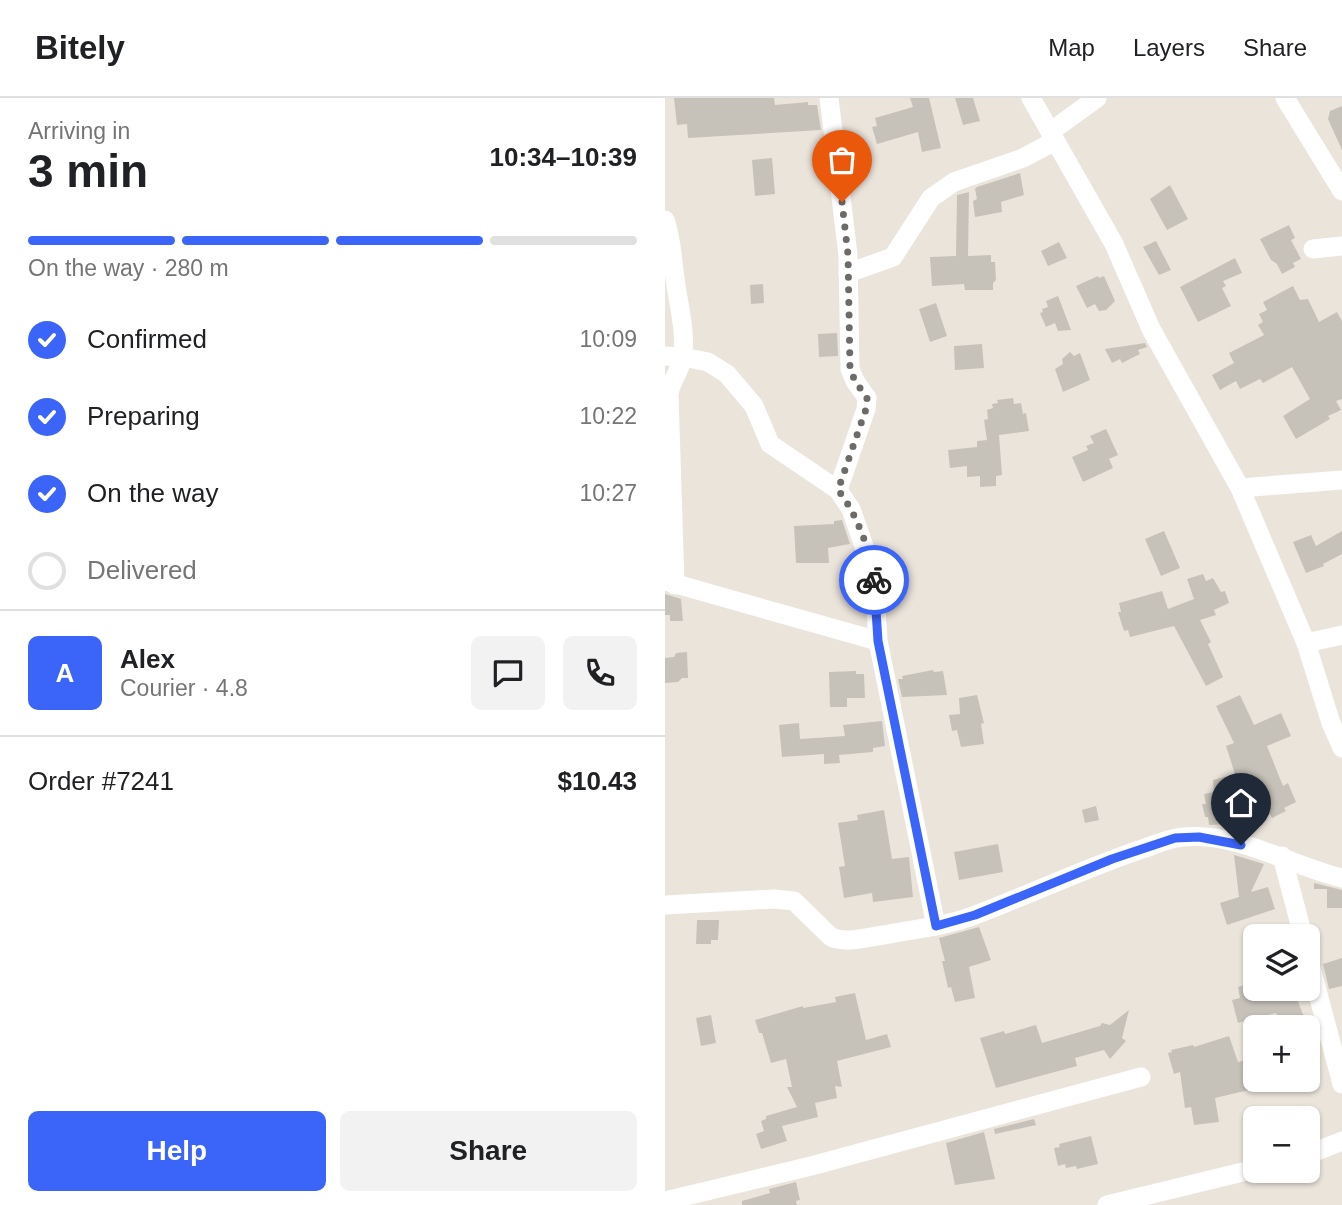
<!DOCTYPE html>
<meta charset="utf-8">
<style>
body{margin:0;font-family:Helvetica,sans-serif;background:#f2f2f2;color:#202124;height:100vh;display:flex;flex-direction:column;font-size:26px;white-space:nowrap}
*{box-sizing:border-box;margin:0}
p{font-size:23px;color:#757577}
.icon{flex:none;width:38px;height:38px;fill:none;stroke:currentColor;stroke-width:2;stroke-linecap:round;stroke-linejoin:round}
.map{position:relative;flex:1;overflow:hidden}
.side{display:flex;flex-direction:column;background:#fff;width:665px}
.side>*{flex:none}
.buttons{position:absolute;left:578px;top:826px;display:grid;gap:14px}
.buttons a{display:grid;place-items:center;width:77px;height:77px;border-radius:10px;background:#fff;box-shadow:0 2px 5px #0004;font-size:35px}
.pin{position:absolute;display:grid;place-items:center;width:60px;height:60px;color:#fff;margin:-72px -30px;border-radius:50% 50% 50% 0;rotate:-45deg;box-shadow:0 0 7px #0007}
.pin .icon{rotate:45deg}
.courier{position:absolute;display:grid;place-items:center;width:70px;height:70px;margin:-35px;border:5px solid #3b64f8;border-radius:50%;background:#fff;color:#222;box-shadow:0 2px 9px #0007}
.summary em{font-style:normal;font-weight:800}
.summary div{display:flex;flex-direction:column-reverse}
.summary{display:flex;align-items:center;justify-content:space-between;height:119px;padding:0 28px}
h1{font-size:46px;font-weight:800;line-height:52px}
.bar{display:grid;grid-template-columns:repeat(4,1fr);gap:10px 7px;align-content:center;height:84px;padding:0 28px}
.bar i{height:9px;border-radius:5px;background:#e0e0e0}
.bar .on{background:#3b64f8}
.bar p{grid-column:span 4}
.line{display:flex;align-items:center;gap:18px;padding:0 28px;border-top:2px solid #e0e0e0}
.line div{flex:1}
.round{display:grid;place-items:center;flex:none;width:74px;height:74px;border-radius:10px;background:#f2f2f2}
ol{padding:0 28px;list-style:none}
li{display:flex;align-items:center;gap:21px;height:77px}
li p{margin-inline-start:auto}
li .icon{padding:7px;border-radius:50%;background:#3b64f8;color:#fff;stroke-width:4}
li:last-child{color:#757577}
li i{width:38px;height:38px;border:4px solid #e0e0e0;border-radius:50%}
.action{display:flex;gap:14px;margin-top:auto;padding:14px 28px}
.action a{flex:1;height:80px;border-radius:10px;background:#3b64f8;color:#fff;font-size:28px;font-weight:800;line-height:80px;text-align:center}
.action a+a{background:#f2f2f2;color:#202124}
header{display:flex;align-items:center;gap:42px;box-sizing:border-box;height:98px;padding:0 35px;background:#fff;border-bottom:2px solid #e0e0e0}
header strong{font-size:33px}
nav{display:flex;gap:38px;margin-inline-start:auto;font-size:24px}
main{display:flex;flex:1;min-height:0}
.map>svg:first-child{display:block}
</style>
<header>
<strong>Bitely</strong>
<nav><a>Map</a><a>Layers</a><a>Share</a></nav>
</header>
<main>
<section class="side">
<div class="summary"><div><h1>3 min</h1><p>Arriving in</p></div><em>10:34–10:39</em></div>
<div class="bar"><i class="on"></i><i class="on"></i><i class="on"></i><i></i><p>On the way · 280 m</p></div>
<ol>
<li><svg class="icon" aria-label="check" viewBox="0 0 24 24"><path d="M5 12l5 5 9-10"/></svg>Confirmed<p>10:09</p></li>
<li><svg class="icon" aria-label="check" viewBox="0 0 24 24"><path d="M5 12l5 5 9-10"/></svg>Preparing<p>10:22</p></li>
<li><svg class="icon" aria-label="check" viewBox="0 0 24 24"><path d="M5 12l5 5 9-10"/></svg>On the way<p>10:27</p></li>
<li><i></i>Delivered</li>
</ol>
<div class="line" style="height:126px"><b class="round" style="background:#3b64f8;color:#fff">A</b><div><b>Alex</b><p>Courier · 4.8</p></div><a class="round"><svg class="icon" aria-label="chat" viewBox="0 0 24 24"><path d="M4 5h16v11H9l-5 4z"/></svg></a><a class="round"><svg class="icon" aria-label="phone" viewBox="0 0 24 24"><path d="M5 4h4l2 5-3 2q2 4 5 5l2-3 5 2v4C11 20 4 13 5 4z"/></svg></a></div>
<div class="line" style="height:91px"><div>Order #7241</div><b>$10.43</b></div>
<div class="action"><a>Help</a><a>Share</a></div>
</section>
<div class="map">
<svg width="677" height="1107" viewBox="0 0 677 1107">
<rect width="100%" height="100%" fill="#ebe4db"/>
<g fill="#c7c2b9">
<polygon points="9,0 109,0 110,7 143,4 143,7 152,7 156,32 23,40 22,26 12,27"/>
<polygon points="245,0 264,0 276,50 257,54 253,34 212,46 207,29 212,28 210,20 248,9"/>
<polygon points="290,0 308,0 315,23 298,27"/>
<polygon points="677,8 677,52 663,21 665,13"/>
<polygon points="107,60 110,96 90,98 87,62"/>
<polygon points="355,75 359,97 336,104 337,114 310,119 308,103 312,101 310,91 312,89"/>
<polygon points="505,87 523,121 502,132 485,101"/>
<polygon points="304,94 303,158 326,157 326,164 330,164 331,182 328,185 328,192 300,192 299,186 267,188 265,159 291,158 292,97"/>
<polygon points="624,127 630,140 626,142 636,161 628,165 630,169 617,176 612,166 606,162 595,141"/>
<polygon points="491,143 506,172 494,177 478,149"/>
<polygon points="394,144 402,160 383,168 376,153"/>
<polygon points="570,160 577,175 558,183 561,188 557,190 566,208 533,224 515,189"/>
<polygon points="433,178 434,180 439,178 450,203 441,212 434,213 430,206 422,210 411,188"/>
<polygon points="98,186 99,205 86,206 85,187"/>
<polygon points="628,188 635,202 643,201 654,224 672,214 677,223 677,301 671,303 676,312 663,318 665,321 631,341 618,318 645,301 627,269 598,285 595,281 575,291 571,283 555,292 547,277 569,265 564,255 599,237 593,227 598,224 594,216 602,212 598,204"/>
<polygon points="393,198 406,232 393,233 390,225 381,229 375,215 378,214 377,211 383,209 381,203"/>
<polygon points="271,205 282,238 265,244 254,211"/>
<polygon points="172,235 173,258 154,259 153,236"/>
<polygon points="480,245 482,249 473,252 475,256 457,265 455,261 447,265 440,251"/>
<polygon points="317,246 319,270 290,272 289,248"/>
<polygon points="405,254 409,258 415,255 425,282 398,294 390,271 398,266 397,261"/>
<polygon points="348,300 349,306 356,305 358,316 361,315 364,333 334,337 337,377 331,378 331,388 315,389 315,378 302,379 302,368 285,370 283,352 312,349 312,343 322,342 319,322 323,321 322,312 328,310 327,306 333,305 332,302"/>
<polygon points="441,331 453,357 444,361 448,370 418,384 407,359 423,352 421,348 429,345 425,338"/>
<polygon points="177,422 185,446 163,450 164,465 131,465 129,428 169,426 169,423"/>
<polygon points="499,433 515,470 496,478 480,441"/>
<polygon points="677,433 677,456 658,466 659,468 641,475 628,444 646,437 651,448"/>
<polygon points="538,476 541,483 548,480 556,494 560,493 564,505 549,512 551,517 535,522 546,544 543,546 558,579 541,588 509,528 465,539 463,532 459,533 453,514 456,514 454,505 497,493 503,511 529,501 522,481"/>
<polygon points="0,496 16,501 18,523 5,523 5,517 0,517"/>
<polygon points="22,554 23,580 17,580 13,584 0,585 0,560 9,559 11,555"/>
<polygon points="268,572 269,574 278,573 282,597 237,599 233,581 238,581 237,578"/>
<polygon points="191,573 191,576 199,576 200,600 182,600 182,609 165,609 164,574"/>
<polygon points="312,597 319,625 316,626 319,646 296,649 292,632 287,633 284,617 295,616 294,600"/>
<polygon points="575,597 589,627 616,615 626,638 602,648 618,688 623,685 631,704 619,710 621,713 607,720 605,716 582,725 581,734 566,731 565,726 544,727 543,719 540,719 537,706 541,706 539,696 549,694 548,682 570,676 561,648 569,645 551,608"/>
<polygon points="217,623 220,648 208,650 208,654 174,657 175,665 159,666 159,656 117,659 114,627 134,625 135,641 180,638 178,627"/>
<polygon points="431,708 434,722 420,725 417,712"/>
<polygon points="219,712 227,761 244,759 248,799 208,804 207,795 179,800 174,769 180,768 173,725 193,722 192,717"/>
<polygon points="333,746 338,774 294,782 289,754"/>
<polygon points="569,757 599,766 586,794 603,789 610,811 562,827 555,805 574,799"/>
<polygon points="649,785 677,792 677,810 662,810 662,791 649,791"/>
<polygon points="32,822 54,822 53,842 46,842 46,846 31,846"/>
<polygon points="314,829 326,862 304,869 310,900 290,904 286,889 283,890 277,863 280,863 274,840"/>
<polygon points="677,860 677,888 664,891 658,866"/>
<polygon points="590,884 590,891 628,891 643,929 617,929 611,915 573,925 567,902 575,900 573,889"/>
<polygon points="190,895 201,942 222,936 226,949 172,963 177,989 170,988 172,1000 150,1005 153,1019 117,1028 122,1043 96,1051 91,1036 99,1033 96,1023 101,1021 101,1018 132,1009 122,989 127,989 121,961 106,965 97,935 94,935 90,922 138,908 138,910 171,904 170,899"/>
<polygon points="464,912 457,940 461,943 445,961 439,952 410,960 412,968 331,990 315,940 339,933 340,936 371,927 377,945 435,928 437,925 445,927"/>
<polygon points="46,917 51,945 36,948 31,920"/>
<polygon points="564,938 573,964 582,962 588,991 550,1000 554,1024 529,1027 526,1009 520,1010 515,974 509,976 503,955 507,954 506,952 528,947 529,949"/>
<polygon points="369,1021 371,1027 330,1036 329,1031"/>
<polygon points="319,1034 330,1081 290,1087 281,1045"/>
<polygon points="426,1038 433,1066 412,1071 411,1068 401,1070 400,1066 393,1068 389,1050 395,1049 394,1046"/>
<polygon points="131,1084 135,1102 131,1103 132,1107 77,1107 77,1103 105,1095 104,1091"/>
</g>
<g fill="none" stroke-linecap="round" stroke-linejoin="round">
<g stroke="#fff" stroke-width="19">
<polyline points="164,0 183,157 185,271 190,283 202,300 201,311 173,392"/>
<polyline points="366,0 449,146 486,231 575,390 641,545 666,625 677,650"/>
<polyline points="620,0 677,93"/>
<polyline points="385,34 432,0"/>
<path d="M0,122C7,141 7,161 10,180C13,206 22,235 17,261C15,274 6,282 4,296L10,487"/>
<polyline points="648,151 677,148"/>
<polyline points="183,175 228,159 266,100 289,84 358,60 390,43"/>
<polyline points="0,258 18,259 43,264 62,276 89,308 105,346 173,392 186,411 209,477 213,543 271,828"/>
<polyline points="575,390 677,382"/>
<polyline points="0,483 213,543"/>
<polyline points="641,545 677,537"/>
<polyline points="617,758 638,838"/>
<path d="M0,807L109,801L129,803L166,839C182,846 202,839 219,837C250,831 283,828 313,816C368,795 421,770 477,751C490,747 504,740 518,739C574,734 625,768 677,780"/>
<polyline points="642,855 677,986"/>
<polyline points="642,1057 677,1043"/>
<polyline points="0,1103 146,1068 476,979"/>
<polyline points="442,1107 590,1071"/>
</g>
</g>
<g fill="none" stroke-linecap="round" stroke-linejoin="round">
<path stroke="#6d6a67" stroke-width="7" stroke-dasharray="0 12.6" d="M177,104L183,157L185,271L190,283L202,300L201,311L173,392C191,414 206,454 209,482"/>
<polyline stroke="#3b64f8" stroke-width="9" points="209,482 213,543 271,828 310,817 447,761 510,740 534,739 576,747"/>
</g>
</svg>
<div class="buttons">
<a><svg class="icon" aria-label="layers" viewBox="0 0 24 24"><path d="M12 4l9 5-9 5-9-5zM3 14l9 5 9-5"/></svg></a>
<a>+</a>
<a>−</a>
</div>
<div class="pin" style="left:177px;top:104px;background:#ea580c"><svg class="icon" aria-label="bag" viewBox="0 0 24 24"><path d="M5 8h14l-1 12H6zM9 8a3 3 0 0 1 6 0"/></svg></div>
<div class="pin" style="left:576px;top:747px;background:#1f2937"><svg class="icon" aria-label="home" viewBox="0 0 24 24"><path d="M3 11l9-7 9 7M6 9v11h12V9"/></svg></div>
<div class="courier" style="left:209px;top:482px"><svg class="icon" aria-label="bike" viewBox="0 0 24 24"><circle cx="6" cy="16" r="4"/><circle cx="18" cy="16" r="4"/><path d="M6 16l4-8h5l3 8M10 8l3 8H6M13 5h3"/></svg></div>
</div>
</main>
